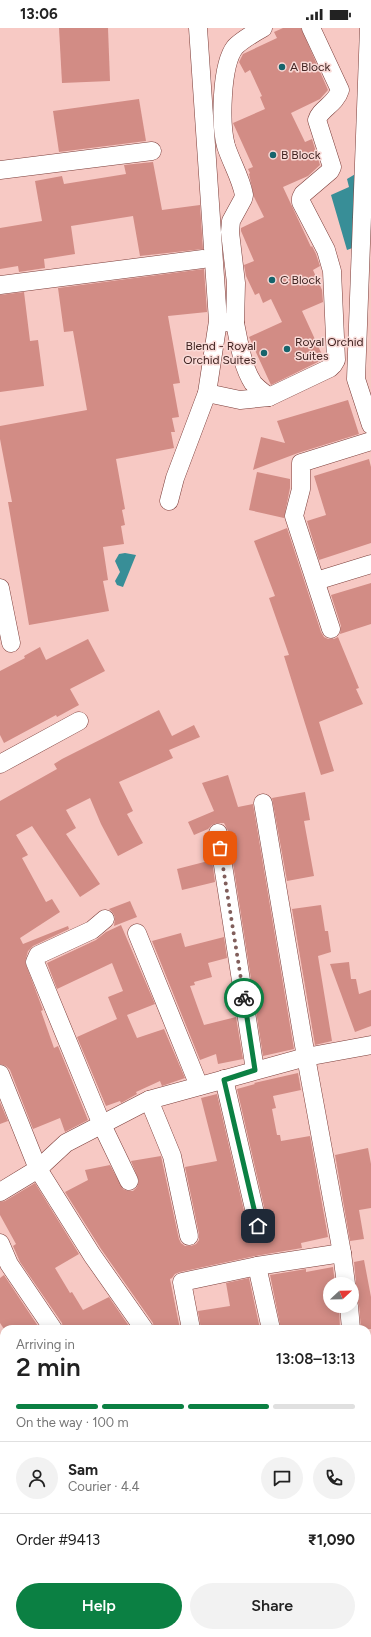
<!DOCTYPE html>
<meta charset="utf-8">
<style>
body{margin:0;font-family:Figtree,sans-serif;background:#f2f2f2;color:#222;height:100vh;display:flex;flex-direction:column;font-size:15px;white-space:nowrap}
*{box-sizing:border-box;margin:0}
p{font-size:13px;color:#767676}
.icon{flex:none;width:22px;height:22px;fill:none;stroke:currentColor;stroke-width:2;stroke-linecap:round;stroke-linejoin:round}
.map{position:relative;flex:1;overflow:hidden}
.panel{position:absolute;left:0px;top:1297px;width:371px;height:312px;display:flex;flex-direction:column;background:#fff;border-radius:12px 12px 0 0;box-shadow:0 2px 10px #0003}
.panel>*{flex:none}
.needle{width:26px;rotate:68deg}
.fabs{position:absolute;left:323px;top:1249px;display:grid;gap:8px}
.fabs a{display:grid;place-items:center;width:36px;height:36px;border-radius:50%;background:#fff;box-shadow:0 2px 10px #0003;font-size:20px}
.pin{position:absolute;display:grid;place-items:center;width:34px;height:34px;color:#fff;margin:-17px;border-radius:8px;box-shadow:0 2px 6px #0006}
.courier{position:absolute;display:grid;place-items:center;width:40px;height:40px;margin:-20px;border:3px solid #0b8043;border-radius:50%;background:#fff;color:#222;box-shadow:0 1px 5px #0007}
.headline em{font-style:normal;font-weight:600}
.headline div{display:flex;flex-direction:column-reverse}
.headline{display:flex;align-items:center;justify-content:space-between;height:68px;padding:0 16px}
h1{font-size:26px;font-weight:600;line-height:30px}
.bar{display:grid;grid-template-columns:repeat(4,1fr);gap:6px 4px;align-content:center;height:48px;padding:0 16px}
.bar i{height:5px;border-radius:3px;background:#e0e0e0}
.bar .current{background:#0b8043}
.bar p{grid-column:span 4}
.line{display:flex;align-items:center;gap:10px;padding:0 16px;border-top:1px solid #e0e0e0}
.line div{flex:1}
.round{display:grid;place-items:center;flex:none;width:42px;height:42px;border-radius:21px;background:#f2f2f2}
.cta{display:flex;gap:8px;margin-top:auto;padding:8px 16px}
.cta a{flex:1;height:46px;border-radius:24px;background:#0b8043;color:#fff;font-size:16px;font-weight:600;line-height:46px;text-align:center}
.cta a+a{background:#f2f2f2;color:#222}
.status{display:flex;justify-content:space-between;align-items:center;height:28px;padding:0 20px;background:#fff;direction:ltr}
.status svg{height:11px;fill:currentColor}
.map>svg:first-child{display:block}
</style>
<div class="status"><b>13:06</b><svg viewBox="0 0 49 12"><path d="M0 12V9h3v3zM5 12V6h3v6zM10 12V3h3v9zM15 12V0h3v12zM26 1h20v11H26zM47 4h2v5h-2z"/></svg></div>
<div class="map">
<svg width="371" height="1609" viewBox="0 0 371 1609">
<rect width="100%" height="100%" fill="#f7c9c4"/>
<g fill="#388e97">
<polygon points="357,145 355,219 347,222 331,167 349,159 347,151"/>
<polygon points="125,525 136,527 123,559 117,557 115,553 120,544 115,533 119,526"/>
</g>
<g fill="#d28c85">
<polygon points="59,0 108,0 110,53 62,55"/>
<polygon points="283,0 301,0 328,62 320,71 291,85 305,114 312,111 320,137 308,148 283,159 311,219 312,218 316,226 320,238 313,242 322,262 323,274 302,283 324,331 271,357 249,309 282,294 271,271 263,275 259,265 255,267 246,248 244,237 254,233 241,203 241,200 264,189 254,169 249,146 250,145 248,141 253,139 233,95 265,81 260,69 262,68 250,42 245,45 239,34 243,26 277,10 274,4"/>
<polygon points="139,71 146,113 59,124 53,83"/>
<polygon points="153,134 162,182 200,177 203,221 140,228 133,188 71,198 75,226 44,231 45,240 19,244 18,238 0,241 0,200 42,193 35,153 62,148 64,156 126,146 124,137"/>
<polygon points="204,241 207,284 168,288 180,355 173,356 179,389 172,390 175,404 171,404 174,420 116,431 125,481 122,482 125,497 121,498 124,516 103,519 108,552 103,553 109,583 29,597 8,474 12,474 0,411 0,398 87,382 73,303 64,304 58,260"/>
<polygon points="24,264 30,313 38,312 44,358 0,364 0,267"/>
<polygon points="348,372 359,406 298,425 253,442 261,409 285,415 277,393"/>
<polygon points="369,431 371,439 371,515 319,532 307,493 326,487 314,448"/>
<polygon points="257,444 290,451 290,460 284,490 249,482"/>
<polygon points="287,500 321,604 324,609 328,611 334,611 338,609 359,660 356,661 363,676 319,694 334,743 321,747 284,628 289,627 269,570 275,568 254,513"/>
<polygon points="371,555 371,596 340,606 341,598 331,567"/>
<polygon points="88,611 105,643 70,661 79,677 57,689 56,687 4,715 0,707 0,643 25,630 24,628 40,619 46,632"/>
<polygon points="159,682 172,708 194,697 200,709 169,722 173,730 119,754 133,783 127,786 143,815 118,828 101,796 90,770 66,782 76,800 66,806 100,856 80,869 32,798 16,807 28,827 22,830 46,874 52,871 60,884 20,910 23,916 68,898 69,901 33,918 28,923 25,934 43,982 41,983 54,1020 58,1018 88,1092 65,1104 60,1090 33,1101 10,1042 6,1038 0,1036 0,773 57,741 54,736 62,731"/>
<polygon points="228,747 238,779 253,776 294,1021 263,1028 228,803 224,795 217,795 212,797 208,801 194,807 188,794 214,783 202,755"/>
<polygon points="305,764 310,792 304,793 314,848 287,853 272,770"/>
<polygon points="212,832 215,854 182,862 177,841"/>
<polygon points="130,873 137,889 114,898 115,889 113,885 109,881"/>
<polygon points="321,877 325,903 328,903 331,924 318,928 332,1013 315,1017 292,881"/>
<polygon points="121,897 155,976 127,987 137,1010 164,1001 185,1050 162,1058 160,1053 136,1064 137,1066 121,1075 120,1073 106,1078 77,1009 117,991 108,969 123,963 112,935 57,961 47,935 96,912 106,904"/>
<polygon points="181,905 185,919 224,909 227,930 208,935 212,949 194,954 195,957 190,958 204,997 236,989 243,1031 218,1036 216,1026 200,1032 152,913"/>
<polygon points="349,934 351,951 356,951 359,966 371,962 371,998 355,1004 330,936"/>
<polygon points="298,1045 301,1062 273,1068 276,1080 272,1081 277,1107 280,1107 281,1113 310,1108 328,1209 301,1215 302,1220 255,1228 180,1244 175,1246 172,1250 170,1251 180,1301 154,1301 153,1295 101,1221 65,1164 88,1152 85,1142 110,1137 123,1161 128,1163 133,1163 137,1159 139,1153 131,1133 161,1128 179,1211 181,1215 185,1218 191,1218 196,1216 199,1212 199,1206 185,1139 217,1133 201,1070 217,1066 248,1200 250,1205 255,1208 261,1208 265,1206 268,1201 268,1196 237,1061 255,1056 254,1055"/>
<polygon points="0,1074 8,1093 0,1096"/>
<polygon points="368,1120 371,1136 371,1180 359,1182 364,1211 350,1213 335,1127"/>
<polygon points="35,1155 79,1226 55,1240 70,1265 72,1264 83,1282 109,1269 131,1301 63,1301 62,1295 20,1234 13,1218 16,1216 0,1187 0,1174 5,1173"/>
<polygon points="364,1232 371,1269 371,1301 361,1301 359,1277 357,1272 352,1268 352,1265 355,1260 356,1255 354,1234"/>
<polygon points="333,1239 335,1256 330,1256 330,1278 339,1278 340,1301 281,1301 270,1247 306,1241 306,1244"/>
<polygon points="4,1247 40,1301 4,1301 0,1295 0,1250"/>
<polygon points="249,1250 260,1301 234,1301 234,1299 218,1301 201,1301 198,1283 230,1278 226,1255"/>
</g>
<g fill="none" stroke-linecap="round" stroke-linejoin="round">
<defs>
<g id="street">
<polyline points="369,0 356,351 371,397"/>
<polyline points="0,142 152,123"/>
<polyline points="0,257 203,231"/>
<path d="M224,294L235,295C239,314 242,338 253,355C257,360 264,365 269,369"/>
<path d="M235,295L236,255L230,204L231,193L243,171L244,167C241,150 231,134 226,118C220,96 221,37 235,19C242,12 254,5 263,0"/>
<path d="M207,365L240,372L269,369L330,340L333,337L336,332L332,243L326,222L301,174V170L303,166L330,143L332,139L317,92C320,81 336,76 340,62L311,0"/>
<polyline points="169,473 175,450 207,365 218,293 198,0"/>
<polyline points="316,553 371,536"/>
<polyline points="0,560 11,615"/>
<polyline points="331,601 294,488 301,461 301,435 371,413"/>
<polyline points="0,736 79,693"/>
<polyline points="263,775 306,1029 342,1225 346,1256"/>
<polyline points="218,805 255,1042"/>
<polyline points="105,891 92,902 38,927 35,934 102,1097 129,1153"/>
<polyline points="137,905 199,1058"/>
<polyline points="0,1046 38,1141 92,1227 144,1301"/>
<polyline points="224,1051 258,1198"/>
<polyline points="149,1072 172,1128 189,1208"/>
<polyline points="0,1164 38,1141 66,1115 149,1072 306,1029 371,1017"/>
<polyline points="0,1215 9,1236 53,1301"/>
<polyline points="257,1238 271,1301"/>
<polyline points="349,1278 351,1301"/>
<polyline points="191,1301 182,1254 257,1238 342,1225"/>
<polyline points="367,1377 371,1393"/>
<polyline points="0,1517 4,1519"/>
<polyline points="0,1558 4,1558"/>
</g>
<g id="secondary">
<polyline points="0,1391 4,1396"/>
<polyline points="174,1605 178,1609"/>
</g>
</defs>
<use href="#street" stroke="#7b3d39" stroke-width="19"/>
<use href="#secondary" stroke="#7b3d39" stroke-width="23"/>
<use href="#street" stroke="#fff" stroke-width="18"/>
<use href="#secondary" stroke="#ecd3d1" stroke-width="22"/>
</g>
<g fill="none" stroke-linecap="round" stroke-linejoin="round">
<polyline stroke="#815e5b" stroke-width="4" stroke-dasharray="0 7.2" points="220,820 244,970"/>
<polyline stroke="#0b8043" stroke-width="5" points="244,970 255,1042 224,1052 258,1198"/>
</g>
<g fill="#16646c" stroke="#f9dad7" stroke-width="1.5">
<circle cx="282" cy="39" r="4"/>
<circle cx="273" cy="127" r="4"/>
<circle cx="272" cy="252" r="4"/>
<circle cx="287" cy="321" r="4"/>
<circle cx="264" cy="325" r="4"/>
</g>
<g text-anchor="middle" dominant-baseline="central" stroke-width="3" stroke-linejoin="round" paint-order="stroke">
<g font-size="12" fill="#422523" stroke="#f9dad7" text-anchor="start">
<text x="290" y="39">A Block</text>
<text x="281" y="127">B Block</text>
<text x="280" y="252">C Block</text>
<text x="295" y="314">Royal Orchid<tspan x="295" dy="14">Suites</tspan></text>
<text x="256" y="318" text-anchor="end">Blend - Royal<tspan x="256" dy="14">Orchid Suites</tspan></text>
</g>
</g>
</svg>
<div class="fabs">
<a><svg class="needle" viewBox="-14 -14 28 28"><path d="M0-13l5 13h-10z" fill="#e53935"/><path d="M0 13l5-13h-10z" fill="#767676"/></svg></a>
</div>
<div class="pin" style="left:220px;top:820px;background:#ea580c"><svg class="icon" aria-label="bag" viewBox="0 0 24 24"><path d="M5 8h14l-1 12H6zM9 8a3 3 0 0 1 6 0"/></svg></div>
<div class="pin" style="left:258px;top:1198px;background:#1f2937"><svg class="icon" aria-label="home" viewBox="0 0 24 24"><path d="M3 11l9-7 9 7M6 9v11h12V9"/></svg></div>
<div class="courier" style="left:244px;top:970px"><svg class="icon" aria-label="bike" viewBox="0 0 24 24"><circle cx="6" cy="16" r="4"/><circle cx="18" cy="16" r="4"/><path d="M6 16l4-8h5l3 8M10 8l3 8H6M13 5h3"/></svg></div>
<section class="panel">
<div class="headline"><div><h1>2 min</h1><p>Arriving in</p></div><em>13:08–13:13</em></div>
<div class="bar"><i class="current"></i><i class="current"></i><i class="current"></i><i></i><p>On the way · 100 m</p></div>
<div class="line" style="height:72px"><a class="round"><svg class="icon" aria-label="person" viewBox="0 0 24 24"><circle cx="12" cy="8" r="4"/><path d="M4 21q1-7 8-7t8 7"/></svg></a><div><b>Sam</b><p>Courier · 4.4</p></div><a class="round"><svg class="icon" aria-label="chat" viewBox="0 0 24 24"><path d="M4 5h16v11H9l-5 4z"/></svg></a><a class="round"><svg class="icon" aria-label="phone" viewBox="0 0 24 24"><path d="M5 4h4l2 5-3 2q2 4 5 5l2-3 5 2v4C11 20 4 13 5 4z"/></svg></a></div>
<div class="line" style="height:52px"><div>Order #9413</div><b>₹1,090</b></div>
<div class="cta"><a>Help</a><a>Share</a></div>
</section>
</div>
